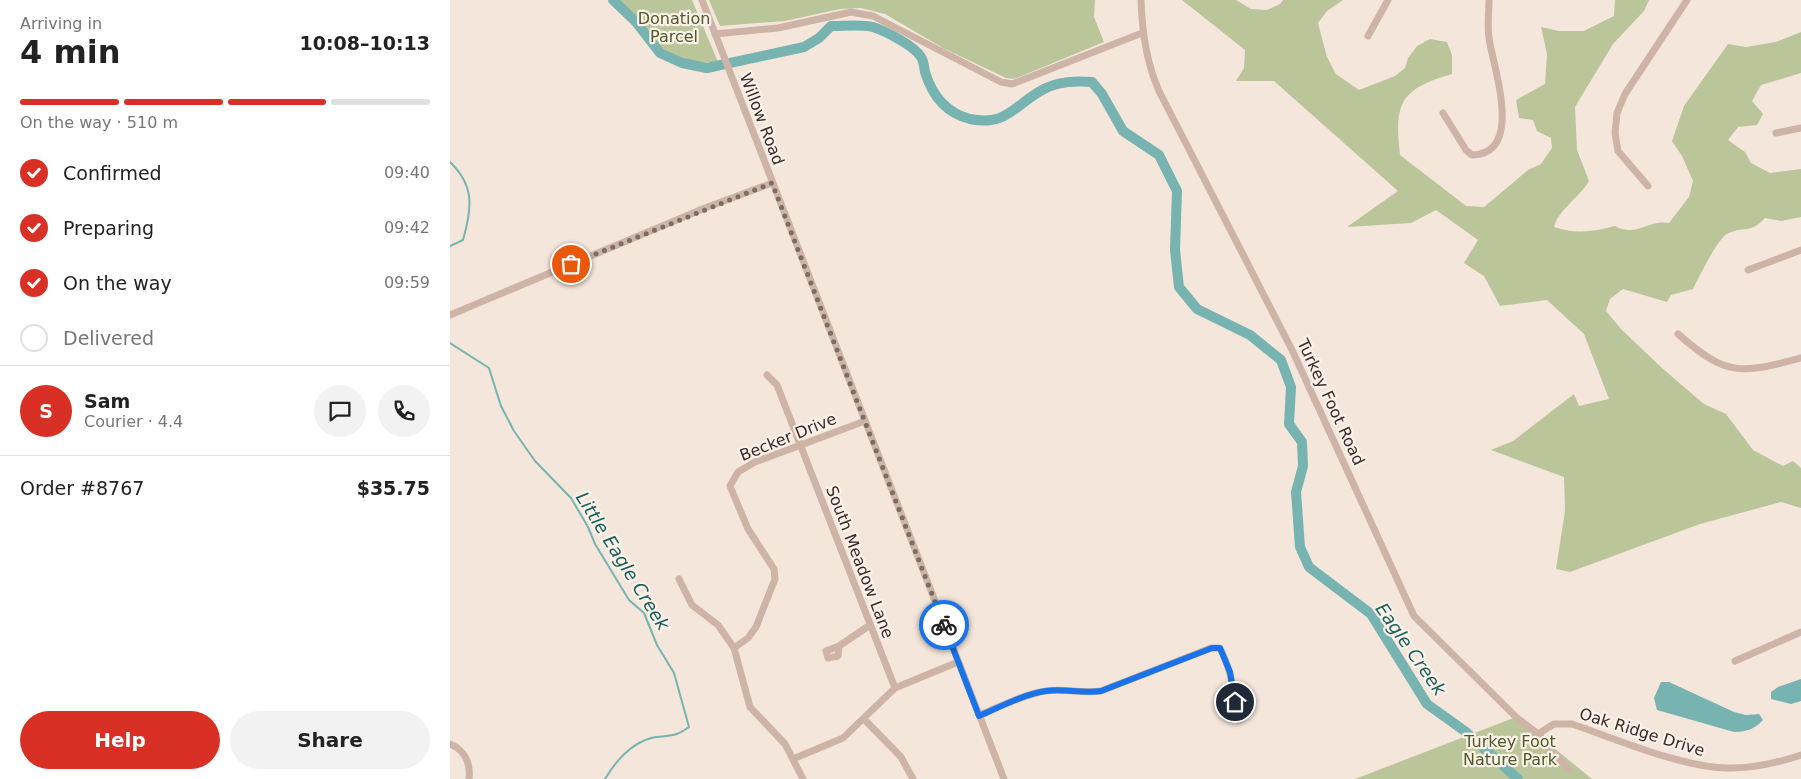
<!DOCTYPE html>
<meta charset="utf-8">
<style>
body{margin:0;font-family:"DejaVu Sans",sans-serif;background:#f2f2f2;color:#222;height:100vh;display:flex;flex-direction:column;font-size:19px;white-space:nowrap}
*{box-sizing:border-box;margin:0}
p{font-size:16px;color:#767676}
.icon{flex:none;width:28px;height:28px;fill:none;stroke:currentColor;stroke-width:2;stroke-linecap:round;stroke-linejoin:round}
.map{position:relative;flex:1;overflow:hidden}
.panel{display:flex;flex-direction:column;background:#fff;width:450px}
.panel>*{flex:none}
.pin{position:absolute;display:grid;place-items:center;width:42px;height:42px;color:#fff;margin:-21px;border:2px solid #fff;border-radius:50%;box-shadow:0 1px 5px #0007}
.courier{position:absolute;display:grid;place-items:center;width:50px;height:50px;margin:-25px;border:4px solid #1a73e8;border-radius:50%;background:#fff;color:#222;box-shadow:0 1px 6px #0007}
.overview em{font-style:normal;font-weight:800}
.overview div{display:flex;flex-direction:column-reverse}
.overview{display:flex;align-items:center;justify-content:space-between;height:85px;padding:0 20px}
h1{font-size:32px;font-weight:800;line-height:38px}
.bar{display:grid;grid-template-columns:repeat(4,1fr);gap:8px 5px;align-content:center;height:60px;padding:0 20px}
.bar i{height:6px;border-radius:4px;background:#e0e0e0}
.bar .on{background:#d93025}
.bar p{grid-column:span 4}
.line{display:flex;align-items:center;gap:12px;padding:0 20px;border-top:1px solid #e0e0e0}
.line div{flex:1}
.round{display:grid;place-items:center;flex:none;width:52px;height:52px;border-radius:26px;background:#f2f2f2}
ol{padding:0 20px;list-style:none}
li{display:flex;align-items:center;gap:15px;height:55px}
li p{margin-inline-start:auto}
li .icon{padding:5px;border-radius:50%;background:#d93025;color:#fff;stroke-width:4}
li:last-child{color:#767676}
li i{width:28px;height:28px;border:2px solid #e0e0e0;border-radius:50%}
.cta{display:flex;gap:10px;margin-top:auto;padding:10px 20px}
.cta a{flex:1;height:58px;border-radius:30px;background:#d93025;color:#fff;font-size:20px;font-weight:800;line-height:58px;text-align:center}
.cta a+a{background:#f2f2f2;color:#222}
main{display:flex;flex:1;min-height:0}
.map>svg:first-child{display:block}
</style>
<main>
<section class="panel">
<div class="overview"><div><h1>4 min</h1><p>Arriving in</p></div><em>10:08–10:13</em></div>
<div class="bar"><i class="on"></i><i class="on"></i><i class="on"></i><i></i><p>On the way · 510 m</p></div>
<ol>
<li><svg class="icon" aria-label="check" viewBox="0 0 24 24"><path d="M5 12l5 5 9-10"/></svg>Confirmed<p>09:40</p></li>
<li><svg class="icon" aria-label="check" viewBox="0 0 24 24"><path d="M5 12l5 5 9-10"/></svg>Preparing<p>09:42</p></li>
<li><svg class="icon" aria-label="check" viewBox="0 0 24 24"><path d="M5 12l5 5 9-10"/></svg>On the way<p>09:59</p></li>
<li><i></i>Delivered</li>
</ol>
<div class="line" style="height:90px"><b class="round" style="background:#d93025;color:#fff">S</b><div><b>Sam</b><p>Courier · 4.4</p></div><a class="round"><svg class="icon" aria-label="chat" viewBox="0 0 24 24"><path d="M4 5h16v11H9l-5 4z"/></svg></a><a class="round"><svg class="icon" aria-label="phone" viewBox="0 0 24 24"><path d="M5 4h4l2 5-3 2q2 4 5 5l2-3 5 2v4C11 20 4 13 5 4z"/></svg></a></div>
<div class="line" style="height:65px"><div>Order #8767</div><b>$35.75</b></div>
<div class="cta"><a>Help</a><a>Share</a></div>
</section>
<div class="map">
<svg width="1351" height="779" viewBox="0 0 1351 779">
<rect width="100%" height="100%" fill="#f4e6db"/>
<g fill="#bbc59a">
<polygon points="162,0 242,0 268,62 232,63 210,53 186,22"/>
<polygon points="259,0 645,0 644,17 654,42 564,79 556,78 493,48 435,14 411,8 390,9 335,21 270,26"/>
<path d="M732,0H786L801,9L817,10L830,4L833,0H893L877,11L868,23L877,57L886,74L909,90L945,76L955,68L958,58L967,46L980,39L997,42L1002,55V74C950,89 944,103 950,155L1016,206L1034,207L1078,170L1091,164L1102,148L1101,138L1087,131L1083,120L1069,118L1066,100L1095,84L1097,54L1091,27L1109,31H1134L1164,16L1165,0H1199L1194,11L1163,44L1125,107L1127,150L1139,181C1128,199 1109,209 1104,227C1125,234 1143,232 1165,226C1186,238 1198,219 1219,223L1239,197L1243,181L1232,156L1222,141L1234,106L1278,44L1296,47L1326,42L1351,32V73L1311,85L1302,101L1313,114L1307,125L1288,127L1278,140L1295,152L1301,163L1320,173L1351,169V217L1331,221L1315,218C1299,235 1294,225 1277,234C1268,238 1248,279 1243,289L1221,295L1217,302L1173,289L1160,299L1156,311L1171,329L1213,369L1254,404L1276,414L1303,450L1333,466L1343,461L1351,468V508L1331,502L1250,524L1120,572L1106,569L1115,511L1114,477L1041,450L1063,441L1124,394L1129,406L1159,399L1134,334L1097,300L1050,306L1034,276L1014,263L1028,240L986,210L961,223L897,227L948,191L824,81H786L794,68L795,50Z"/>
<polygon points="1066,717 1142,779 905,779"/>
</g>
<g fill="#77b4b1">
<polygon points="1351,679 1351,701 1341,704 1321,699 1321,692 1328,687"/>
<path d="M1211,682H1219L1284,712L1296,715L1309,714L1313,720C1305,729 1296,732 1284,732L1207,710L1204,698Z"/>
</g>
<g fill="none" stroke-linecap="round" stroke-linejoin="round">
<g stroke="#77b4b1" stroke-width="2">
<path d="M0,162C25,186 22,208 13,240L0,246"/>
<path d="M0,343L39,368L51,406L64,431L85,461L121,498L138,527L145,544L179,600L194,613L207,645L224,673L239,727C225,737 222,735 206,737C183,741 167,759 155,779"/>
</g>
<path stroke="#77b4b1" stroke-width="10" d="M163,0L186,22L210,53L232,63L257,68L354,47L369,38L381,26C394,26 411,24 423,27C435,31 465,46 471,57C474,61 474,68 475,72C482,95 496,113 520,119C557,127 565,104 594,89C610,81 626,81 642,82L652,94L673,131L709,155L727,191L725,250L729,287L747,309L800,335L831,360L841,387L839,424L852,442L853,466L846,492L850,547L859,567L921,614L977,704L1016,732L1068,779"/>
<g stroke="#ceb4a6" stroke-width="7">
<polyline points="252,0 554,779"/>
<path d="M691,0C692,31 696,62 709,91L842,350L964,616L1066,717L1088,734L1119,770"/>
<polyline points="265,34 328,28 401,12 423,16 551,82 562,84 692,33"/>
<polyline points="918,36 938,0"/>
<path d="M993,113L1016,150L1022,155C1075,154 1043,67 1039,38C1037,26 1039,13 1039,0"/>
<polyline points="1326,133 1351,128"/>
<polyline points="1198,186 1168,151 1165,133 1167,113 1175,94 1237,0"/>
<polyline points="1298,270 1351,250"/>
<polyline points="0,315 255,208 322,183"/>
<path d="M1228,334C1277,377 1291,374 1351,358"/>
<polyline points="317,375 327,385 445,688"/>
<polyline points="229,579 242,605 268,625 284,648"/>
<polyline points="389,646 388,656 378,658 376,651 389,646 420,625"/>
<polyline points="1285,661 1351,632"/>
<path d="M529,715C550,707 574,694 596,691C615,688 632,694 651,691L761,648H770C782,671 784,695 788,720"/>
<polyline points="414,719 451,757 463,779"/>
<path d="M1088,734L1104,724H1122C1166,739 1231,767 1276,768C1302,769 1327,763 1351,755"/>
<path d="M0,744C15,750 21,764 19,779"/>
<polyline points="343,759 393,738 445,688 508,662"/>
<polyline points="353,779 335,744 300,707 284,648 298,638 306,627 325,579 324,569 298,529 280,486 288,472 305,462 415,421"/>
</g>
</g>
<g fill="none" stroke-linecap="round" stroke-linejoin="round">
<polyline stroke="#7a6c67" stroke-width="5" stroke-dasharray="0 9" points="121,264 322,183 494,625"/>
<path stroke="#1a73e8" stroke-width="6" d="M494,625L529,716C550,707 574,694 596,691C614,688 632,694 651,691L762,648H770L780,672L785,702"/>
</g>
<g text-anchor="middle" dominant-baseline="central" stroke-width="4.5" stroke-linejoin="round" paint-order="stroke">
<g font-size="16" fill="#4d5a29" stroke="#fbf1e9">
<text x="224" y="18">Donation<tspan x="224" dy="18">Parcel</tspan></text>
<text x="1060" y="741">Turkey Foot<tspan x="1060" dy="18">Nature Park</tspan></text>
</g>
<g font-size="16" fill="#392b28" stroke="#fbf1e9">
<text transform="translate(312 119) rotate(69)">Willow Road</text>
<text transform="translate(881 402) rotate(65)">Turkey Foot Road</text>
<text transform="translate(338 437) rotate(-22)">Becker Drive</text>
<text transform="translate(410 562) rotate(69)">South Meadow Lane</text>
<text transform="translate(1192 732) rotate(17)">Oak Ridge Drive</text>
</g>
<g font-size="18" font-style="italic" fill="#195f5c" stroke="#fbf1e9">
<text transform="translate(173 561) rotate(58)">Little Eagle Creek</text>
<text transform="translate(961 649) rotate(55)">Eagle Creek</text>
</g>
</g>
</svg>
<div class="pin" style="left:121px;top:264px;background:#ea580c"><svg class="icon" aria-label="bag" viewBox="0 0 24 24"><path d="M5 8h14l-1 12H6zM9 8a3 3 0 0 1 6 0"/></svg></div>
<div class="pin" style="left:785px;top:702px;background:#1f2937"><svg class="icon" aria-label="home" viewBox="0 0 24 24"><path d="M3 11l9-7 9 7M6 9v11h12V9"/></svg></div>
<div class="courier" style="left:494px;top:625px"><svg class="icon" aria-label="bike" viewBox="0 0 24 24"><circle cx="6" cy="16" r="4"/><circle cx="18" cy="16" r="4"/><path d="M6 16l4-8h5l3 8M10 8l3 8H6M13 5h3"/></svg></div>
</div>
</main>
